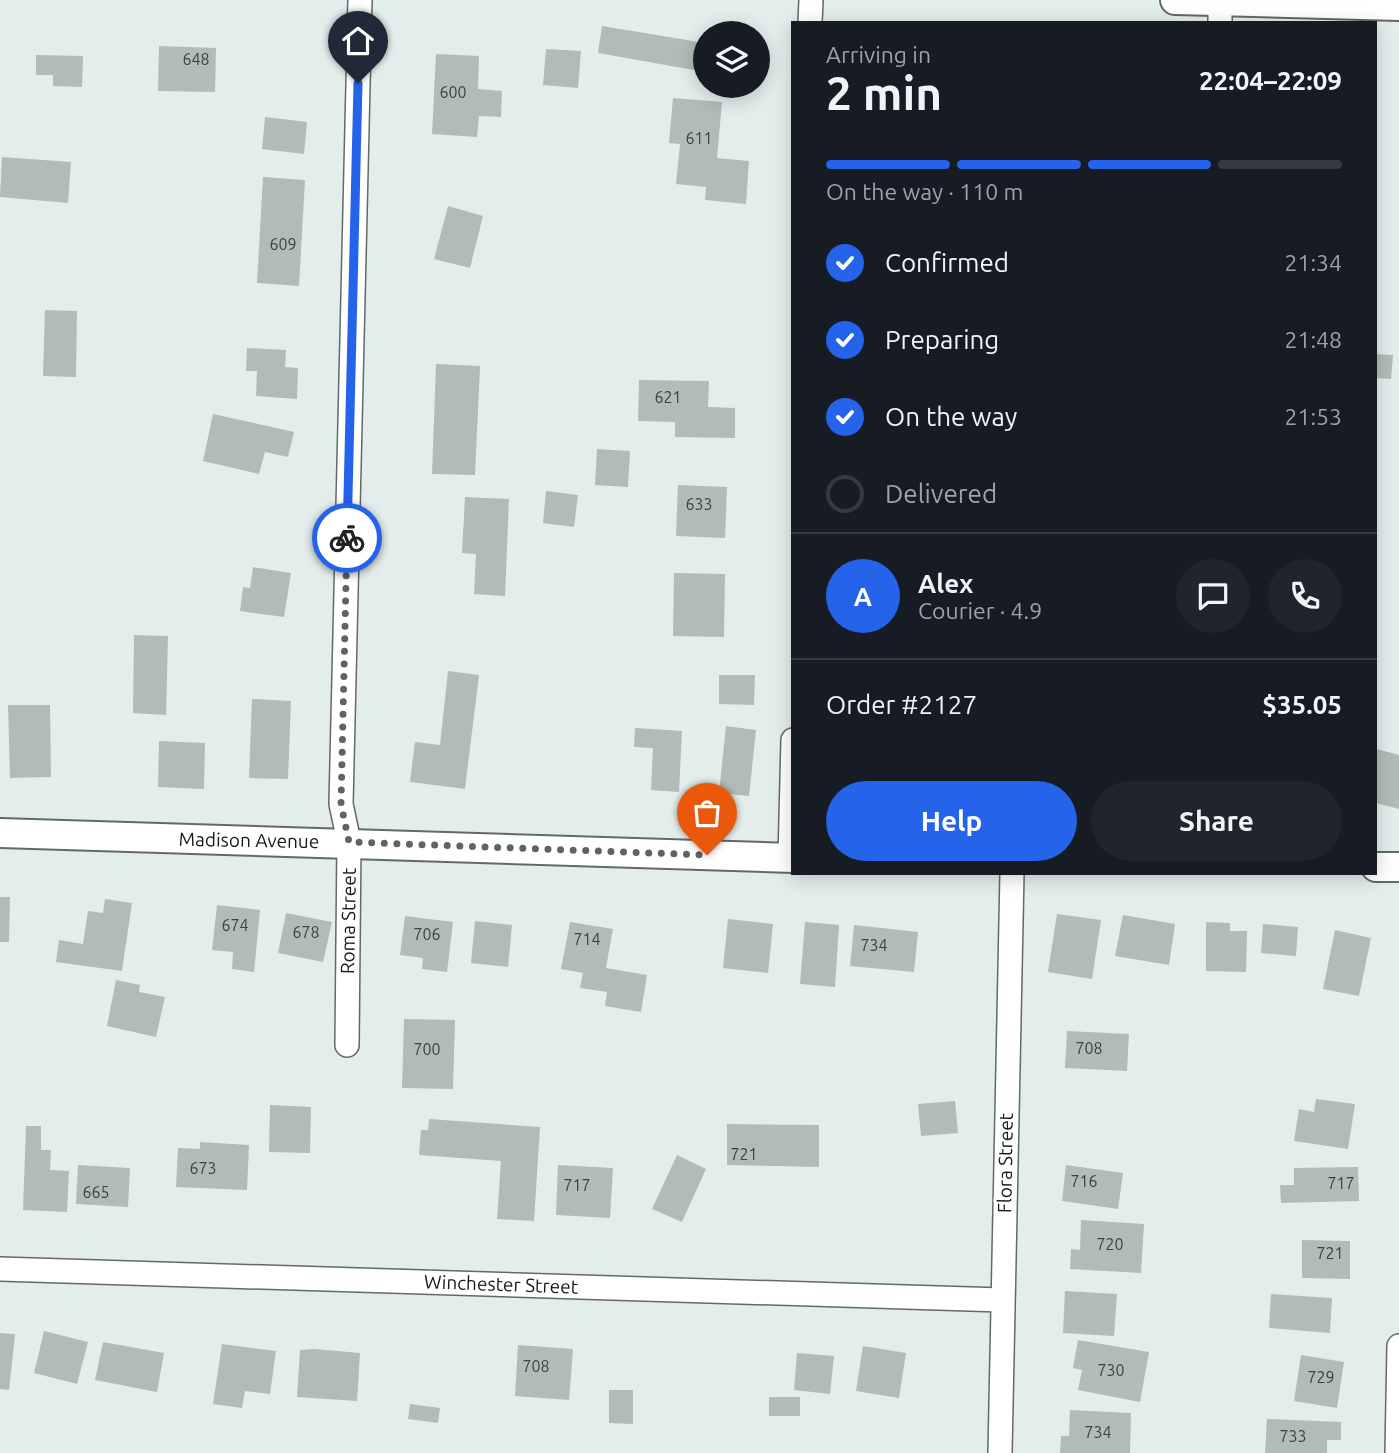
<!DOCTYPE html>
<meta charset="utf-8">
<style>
body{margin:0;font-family:Ubuntu,sans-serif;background:#20242c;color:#f1f3f6;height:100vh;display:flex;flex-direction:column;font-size:26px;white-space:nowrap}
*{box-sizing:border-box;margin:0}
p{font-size:23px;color:#9ea1a6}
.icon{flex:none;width:38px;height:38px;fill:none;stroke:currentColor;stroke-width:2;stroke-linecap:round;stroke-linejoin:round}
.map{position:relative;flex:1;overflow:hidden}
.drawer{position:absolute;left:791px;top:21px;width:586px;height:854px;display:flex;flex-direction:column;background:#171b24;border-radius:0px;box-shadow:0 4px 18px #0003}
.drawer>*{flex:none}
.buttons{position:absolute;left:693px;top:21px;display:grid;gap:14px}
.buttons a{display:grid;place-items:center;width:77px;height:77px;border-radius:50%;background:#171b24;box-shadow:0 4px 18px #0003;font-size:35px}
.pin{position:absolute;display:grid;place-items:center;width:60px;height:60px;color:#fff;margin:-72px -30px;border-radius:50% 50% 50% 0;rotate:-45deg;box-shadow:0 0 7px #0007}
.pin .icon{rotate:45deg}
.courier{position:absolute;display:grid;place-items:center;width:70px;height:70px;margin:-35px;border:5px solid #2563eb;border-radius:50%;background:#fff;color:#222;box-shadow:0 2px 9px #0007}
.head em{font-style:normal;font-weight:700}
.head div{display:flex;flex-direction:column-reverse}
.head{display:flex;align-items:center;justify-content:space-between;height:119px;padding:0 35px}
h1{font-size:46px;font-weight:700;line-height:52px}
.bar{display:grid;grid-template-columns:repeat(4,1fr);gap:10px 7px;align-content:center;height:84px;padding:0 35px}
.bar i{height:9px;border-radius:5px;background:#363941}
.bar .active{background:#2563eb}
.bar p{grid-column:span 4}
.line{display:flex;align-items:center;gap:18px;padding:0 35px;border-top:2px solid #363941}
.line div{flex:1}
.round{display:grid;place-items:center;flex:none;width:74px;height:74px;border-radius:37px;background:#20242c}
ol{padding:0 35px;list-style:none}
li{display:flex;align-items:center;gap:21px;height:77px}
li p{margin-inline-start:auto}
li .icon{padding:7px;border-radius:50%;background:#2563eb;color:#fff;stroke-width:4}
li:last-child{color:#9ea1a6}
li i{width:38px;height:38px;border:4px solid #363941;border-radius:50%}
.cta{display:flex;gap:14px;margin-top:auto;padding:14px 35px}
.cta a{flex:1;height:80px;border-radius:42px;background:#2563eb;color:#fff;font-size:28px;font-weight:700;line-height:80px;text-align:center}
.cta a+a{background:#20242c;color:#f1f3f6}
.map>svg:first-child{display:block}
</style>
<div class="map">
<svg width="1399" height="1453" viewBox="0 0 1399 1453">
<rect width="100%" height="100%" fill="#e3eeec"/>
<g fill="#b1bcb9">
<polygon points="602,26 705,43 705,72 598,53"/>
<polygon points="159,46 216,48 215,92 158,91"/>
<polygon points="546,49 581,51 578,88 543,85"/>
<polygon points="436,54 479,56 478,89 502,91 501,117 479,116 477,137 432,134"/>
<polygon points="36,55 83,56 82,87 53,86 53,75 36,75"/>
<polygon points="673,98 722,102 717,158 749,161 746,204 705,200 706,187 676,184 680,144 669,143"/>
<polygon points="265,117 307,122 304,154 262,149"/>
<polygon points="2,157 71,162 68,203 0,197"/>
<polygon points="263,177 305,180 299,286 257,283"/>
<polygon points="448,206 483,216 470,268 434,259"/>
<polygon points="45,310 77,311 76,377 43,376"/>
<polygon points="247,348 286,350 285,367 298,368 297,399 256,396 257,371 246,371"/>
<polygon points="1376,354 1393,355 1391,379 1376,378"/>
<polygon points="436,364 480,366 475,475 432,474"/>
<polygon points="639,380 709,381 708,407 735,408 735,438 675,437 675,422 638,421"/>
<polygon points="213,414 294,432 288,457 265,452 259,474 203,461"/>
<polygon points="597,449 630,451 628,487 595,485"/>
<polygon points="678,485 727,487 725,538 676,536"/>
<polygon points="546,491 578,495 574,527 543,523"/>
<polygon points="465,497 509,499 505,596 474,594 476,554 462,553"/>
<polygon points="253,567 291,573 284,617 240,611 243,587 250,588"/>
<polygon points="674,573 725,574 724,637 673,636"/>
<polygon points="134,635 168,636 166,715 133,713"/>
<polygon points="448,671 479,675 465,789 410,782 415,742 440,745"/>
<polygon points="719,675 755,675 754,705 719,704"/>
<polygon points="252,699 291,701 288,779 249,778"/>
<polygon points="8,705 50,705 51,777 10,778"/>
<polygon points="726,726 756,730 749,796 719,793"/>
<polygon points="635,728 682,731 679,792 651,790 653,748 634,747"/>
<polygon points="159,741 205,743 204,789 158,787"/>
<polygon points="1377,749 1399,755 1399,809 1376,803"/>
<polygon points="0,897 10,897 9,942 0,942"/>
<polygon points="105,899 132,903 122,971 56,962 59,940 83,944 88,911 103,913"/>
<polygon points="217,905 260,910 254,972 232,969 233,952 212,950"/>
<polygon points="286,913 332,922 323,962 278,953"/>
<polygon points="1057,914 1101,920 1092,979 1048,972"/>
<polygon points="1123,915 1175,924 1169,965 1115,956"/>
<polygon points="405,916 453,922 447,972 422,969 423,958 400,955"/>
<polygon points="728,919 773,924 768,973 723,968"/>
<polygon points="475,921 512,925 508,967 471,963"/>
<polygon points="570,922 613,929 606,968 647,975 641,1012 605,1006 607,992 580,988 583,973 561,969"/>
<polygon points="805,922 839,925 835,987 800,984"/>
<polygon points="1206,922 1230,923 1230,931 1247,931 1246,972 1206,971"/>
<polygon points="1263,924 1298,927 1296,956 1261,953"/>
<polygon points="854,925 918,932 914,972 850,966"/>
<polygon points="1335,930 1371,938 1359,996 1323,989"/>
<polygon points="116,980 140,985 139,992 165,997 156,1037 107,1026"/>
<polygon points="404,1019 455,1020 453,1089 402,1088"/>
<polygon points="1067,1031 1129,1034 1127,1071 1065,1068"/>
<polygon points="1316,1099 1355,1104 1348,1149 1294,1141 1299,1109 1314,1112"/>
<polygon points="955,1101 958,1133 921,1136 918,1104"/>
<polygon points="270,1105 311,1107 310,1153 269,1152"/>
<polygon points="429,1119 540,1127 534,1221 497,1219 501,1161 419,1155 421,1130 428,1130"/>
<polygon points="727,1124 819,1125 819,1167 727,1165"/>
<polygon points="26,1126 41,1126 41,1150 51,1150 50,1170 69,1171 67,1212 23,1210"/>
<polygon points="200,1142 249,1145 247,1190 176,1187 178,1148 200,1149"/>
<polygon points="677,1155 706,1169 682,1222 652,1209"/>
<polygon points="78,1165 130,1168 128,1207 76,1204"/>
<polygon points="558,1165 613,1168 610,1218 556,1215"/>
<polygon points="1066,1165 1123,1173 1118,1209 1062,1201"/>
<polygon points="1358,1167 1359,1201 1281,1203 1280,1185 1294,1185 1294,1168"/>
<polygon points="1081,1220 1144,1224 1141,1273 1070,1269 1071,1249 1080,1250"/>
<polygon points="1302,1240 1350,1241 1350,1279 1302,1278"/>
<polygon points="1065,1291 1117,1294 1114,1336 1063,1333"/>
<polygon points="1271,1294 1332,1298 1330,1333 1269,1328"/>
<polygon points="44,1331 88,1342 77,1384 34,1373"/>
<polygon points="0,1333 15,1334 9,1390 0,1389"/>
<polygon points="1078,1340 1149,1352 1140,1402 1078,1390 1082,1370 1073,1368"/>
<polygon points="103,1342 164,1353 157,1392 95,1380"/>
<polygon points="222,1344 276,1351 270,1394 245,1391 242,1408 213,1404"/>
<polygon points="518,1345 573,1349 569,1400 515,1396"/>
<polygon points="863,1346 906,1353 899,1398 856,1391"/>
<polygon points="314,1349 360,1353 357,1401 297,1397 300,1350"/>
<polygon points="797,1353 834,1356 830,1394 794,1390"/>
<polygon points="1301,1355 1344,1362 1337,1408 1294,1401"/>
<polygon points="609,1390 633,1390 633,1424 609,1423"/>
<rect x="769" y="1397" width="31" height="19"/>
<polygon points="410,1404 440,1408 438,1423 408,1419"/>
<polygon points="1070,1410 1131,1413 1130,1453 1060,1453 1061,1436 1069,1436"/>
<polygon points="1267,1419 1341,1422 1341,1440 1327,1440 1327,1453 1265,1453"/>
</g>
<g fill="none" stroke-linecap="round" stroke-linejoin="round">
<defs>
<g id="minor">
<polyline points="810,23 811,0"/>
<polyline points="1220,23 1220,1"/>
<polyline points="790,858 793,740"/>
<polyline points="347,1045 349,842 341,804 360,0"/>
<polyline points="0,1269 1002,1300"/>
<polyline points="1000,1453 1012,873"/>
<polyline points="1397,1453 1399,1346"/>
</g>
<g id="tertiary">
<polyline points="1175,0 1399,6"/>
<polyline points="0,833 793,858"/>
<polyline points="1376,867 1399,867"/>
</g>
</defs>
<use href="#minor" stroke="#616a68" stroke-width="26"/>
<use href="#tertiary" stroke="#616a68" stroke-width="32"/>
<use href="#minor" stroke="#fff" stroke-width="23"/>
<use href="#tertiary" stroke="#fff" stroke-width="28"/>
</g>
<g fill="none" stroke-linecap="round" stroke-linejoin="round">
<polyline stroke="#5e6463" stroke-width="7" stroke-dasharray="0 12.6" points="347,538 341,804 349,842 707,855"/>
<polyline stroke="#2563eb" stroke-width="9" points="347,538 358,83"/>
</g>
<g text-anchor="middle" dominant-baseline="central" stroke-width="6" stroke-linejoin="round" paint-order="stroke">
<g font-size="16" fill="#3d4241">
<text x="196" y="59">648</text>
<text x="453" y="92">600</text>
<text x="699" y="138">611</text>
<text x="283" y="244">609</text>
<text x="668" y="397">621</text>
<text x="699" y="504">633</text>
<text x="235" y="925">674</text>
<text x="306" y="932">678</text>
<text x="427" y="934">706</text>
<text x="587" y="939">714</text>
<text x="874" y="945">734</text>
<text x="1089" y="1048">708</text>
<text x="427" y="1049">700</text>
<text x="744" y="1154">721</text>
<text x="203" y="1168">673</text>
<text x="1084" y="1181">716</text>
<text x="1341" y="1183">717</text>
<text x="577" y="1185">717</text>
<text x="96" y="1192">665</text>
<text x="1110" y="1244">720</text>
<text x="1330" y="1253">721</text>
<text x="536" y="1366">708</text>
<text x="1111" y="1370">730</text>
<text x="1321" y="1377">729</text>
<text x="1098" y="1432">734</text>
<text x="1293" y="1436">733</text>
</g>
<g font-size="19" fill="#161a19" stroke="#fff">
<text transform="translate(249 840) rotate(1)">Madison Avenue</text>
<text transform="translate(348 921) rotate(-89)">Roma Street</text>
<text transform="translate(1005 1163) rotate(-89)">Flora Street</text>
<text transform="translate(501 1284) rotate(2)">Winchester Street</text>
</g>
</g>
</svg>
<div class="buttons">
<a><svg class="icon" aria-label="layers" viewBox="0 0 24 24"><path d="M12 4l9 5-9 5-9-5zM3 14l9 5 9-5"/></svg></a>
</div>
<div class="pin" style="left:707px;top:855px;background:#ea580c"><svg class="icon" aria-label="bag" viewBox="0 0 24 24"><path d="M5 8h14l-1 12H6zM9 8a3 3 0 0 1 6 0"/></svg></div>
<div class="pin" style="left:358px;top:83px;background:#1f2937"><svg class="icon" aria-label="home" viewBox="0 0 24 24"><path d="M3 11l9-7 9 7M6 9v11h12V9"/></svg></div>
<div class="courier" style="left:347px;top:538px"><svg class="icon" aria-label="bike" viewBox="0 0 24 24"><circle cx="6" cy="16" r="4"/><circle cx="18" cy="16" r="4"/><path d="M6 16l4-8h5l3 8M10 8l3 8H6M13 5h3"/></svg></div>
<section class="drawer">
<div class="head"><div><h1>2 min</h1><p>Arriving in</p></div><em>22:04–22:09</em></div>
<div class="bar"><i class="active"></i><i class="active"></i><i class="active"></i><i></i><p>On the way · 110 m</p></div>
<ol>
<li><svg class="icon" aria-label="check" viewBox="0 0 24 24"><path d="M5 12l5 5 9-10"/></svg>Confirmed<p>21:34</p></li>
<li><svg class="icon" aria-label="check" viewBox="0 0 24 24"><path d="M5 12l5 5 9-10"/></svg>Preparing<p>21:48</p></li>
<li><svg class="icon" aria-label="check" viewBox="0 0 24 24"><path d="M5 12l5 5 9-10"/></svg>On the way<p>21:53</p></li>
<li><i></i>Delivered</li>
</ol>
<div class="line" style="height:126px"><b class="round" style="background:#2563eb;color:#fff">A</b><div><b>Alex</b><p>Courier · 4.9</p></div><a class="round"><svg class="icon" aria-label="chat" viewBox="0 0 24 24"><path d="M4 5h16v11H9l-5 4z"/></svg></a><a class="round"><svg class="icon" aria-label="phone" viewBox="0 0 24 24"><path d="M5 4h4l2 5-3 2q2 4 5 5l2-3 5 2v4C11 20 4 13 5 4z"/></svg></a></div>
<div class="line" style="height:91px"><div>Order #2127</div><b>$35.05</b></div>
<div class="cta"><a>Help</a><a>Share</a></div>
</section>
</div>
